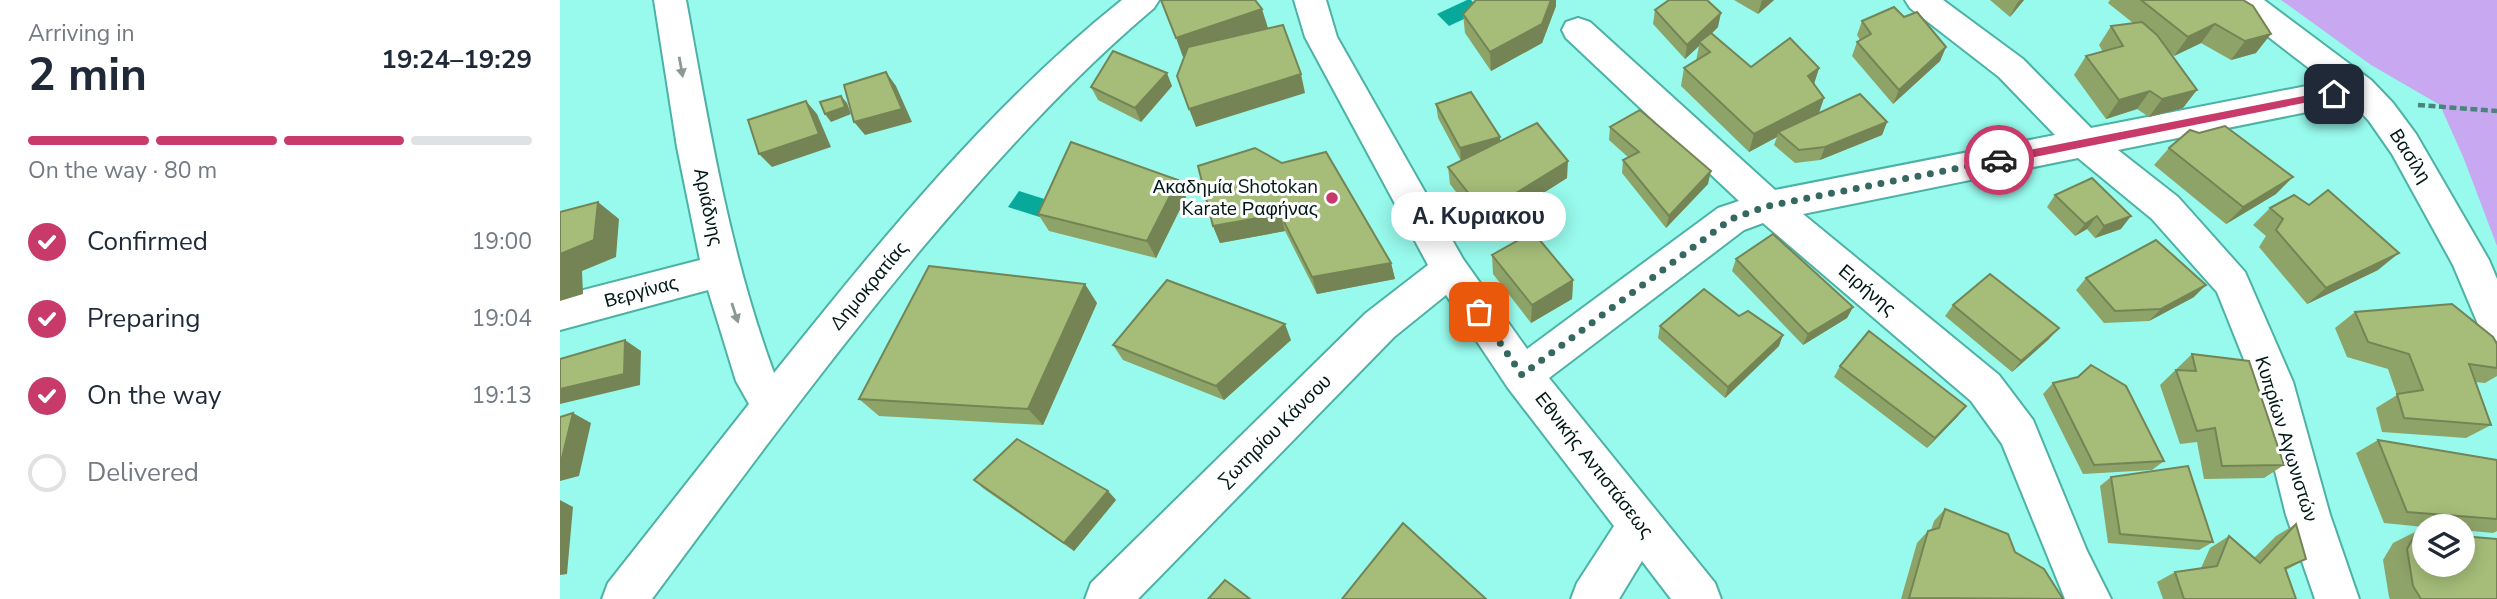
<!DOCTYPE html>
<meta charset="utf-8">
<style>
body{margin:0;font-family:"Nunito Sans",sans-serif;background:#f2f2f3;color:#1f2937;height:100vh;display:flex;flex-direction:column;font-size:26px;white-space:nowrap}
*{box-sizing:border-box;margin:0}
p{font-size:23px;color:#747a83}
.icon{flex:none;width:38px;height:38px;fill:none;stroke:currentColor;stroke-width:2;stroke-linecap:round;stroke-linejoin:round}
.map{position:relative;flex:1;overflow:hidden}
.sheet{display:flex;flex-direction:column;background:#fff;width:560px}
.sheet>*{flex:none}
.controls{position:absolute;left:1852px;top:514px;display:grid;gap:14px}
.controls a{display:grid;place-items:center;width:63px;height:63px;border-radius:50%;background:#fff;box-shadow:0 4px 18px #0003;font-size:35px}
.pin{position:absolute;display:grid;place-items:center;width:60px;height:60px;color:#fff;margin:-30px;border-radius:14px;box-shadow:0 4px 10px #0006}
.courier{position:absolute;display:grid;place-items:center;width:70px;height:70px;margin:-35px;border:5px solid #c73a6a;border-radius:50%;background:#fff;color:#222;box-shadow:0 2px 9px #0007}
.bubble{position:absolute;height:49px;border-radius:24px;background:#fff;box-shadow:0 4px 18px #0003;font-size:23px;font-weight:700;line-height:49px;text-align:center}
.overview em{font-style:normal;font-weight:700}
.overview div{display:flex;flex-direction:column-reverse}
.overview{display:flex;align-items:center;justify-content:space-between;height:119px;padding:0 28px}
h1{font-size:46px;font-weight:700;line-height:52px}
.bar{display:grid;grid-template-columns:repeat(4,1fr);gap:10px 7px;align-content:center;height:84px;padding:0 28px}
.bar i{height:9px;border-radius:5px;background:#e0e1e3}
.bar .selected{background:#c73a6a}
.bar p{grid-column:span 4}
ol{padding:0 28px;list-style:none}
li{display:flex;align-items:center;gap:21px;height:77px}
li p{margin-inline-start:auto}
li .icon{padding:7px;border-radius:50%;background:#c73a6a;color:#fff;stroke-width:4}
li:last-child{color:#747a83}
li i{width:38px;height:38px;border:4px solid #e0e1e3;border-radius:50%}
main{display:flex;flex:1;min-height:0}
.map>svg:first-child{display:block}
</style>
<main>
<section class="sheet">
<div class="overview"><div><h1>2 min</h1><p>Arriving in</p></div><em>19:24–19:29</em></div>
<div class="bar"><i class="selected"></i><i class="selected"></i><i class="selected"></i><i></i><p>On the way · 80 m</p></div>
<ol>
<li><svg class="icon" aria-label="check" viewBox="0 0 24 24"><path d="M5 12l5 5 9-10"/></svg>Confirmed<p>19:00</p></li>
<li><svg class="icon" aria-label="check" viewBox="0 0 24 24"><path d="M5 12l5 5 9-10"/></svg>Preparing<p>19:04</p></li>
<li><svg class="icon" aria-label="check" viewBox="0 0 24 24"><path d="M5 12l5 5 9-10"/></svg>On the way<p>19:13</p></li>
<li><i></i>Delivered</li>
</ol>
</section>
<div class="map">
<svg width="1937" height="599" viewBox="0 0 1937 599">
<rect width="100%" height="100%" fill="#97faec"/>
<polygon fill="#c9a8f2" points="1721,0 1937,0 1937,246 1904,159 1880,105 1811,65"/>
<g fill="#08a99a">
<polygon points="907,0 911,0 921,11 889,26 877,14"/>
<polygon points="459,191 497,203 486,219 448,207"/>
</g>
<g fill="none" stroke-linecap="round" stroke-linejoin="round">
<defs>
<g id="minor">
<path d="M94,0H126C149,126 169,252 214,373C320,241 429,106 562,0H599L594,8C509,80 435,162 363,247C268,361 180,480 92,599H42L48,583L189,404L176,381L148,290L0,330V296L140,260L117,147Z"/>
<polygon points="734,0 766,0 777,37 903,259 967,349 1158,208 1179,201 1006,38 1002,30 1006,22 1018,18 1030,22 1215,190 1495,135 1439,77 1350,8 1345,0 1383,0 1463,59 1531,128 1767,82 1671,8 1666,0 1704,0 1811,80 1833,103 1856,134 1929,260 1937,279 1937,341 1923,336 1893,265 1832,154 1809,121 1792,103 1558,150 1618,197 1685,272 1733,382 1770,515 1799,599 1755,599 1726,515 1693,382 1657,292 1592,219 1518,158 1243,214 1439,375 1473,420 1527,551 1551,599 1505,599 1442,444 1411,401 1203,223 1184,230 989,378 1155,583 1161,599 1111,599 1082,561 1059,599 1011,599 1017,583 1054,526 948,388 886,295 834,337 578,599 525,599 531,583 806,313 868,265 745,37"/>
</g>
</defs>
<use href="#minor" stroke="#4db1a5" stroke-width="4"/>
<polyline stroke="#49857d" stroke-width="4.5" stroke-dasharray="7 3.5" stroke-linecap="butt" points="1858,105 1937,111"/>
<use href="#minor" fill="#fff" fill-rule="evenodd"/>
</g>
<g fill="#8ea368">
<polygon points="916,0 996,0 996,6 982,43 931,71 905,33 903,14"/>
<polygon points="1174,0 1214,0 1198,14"/>
<polygon points="1430,0 1464,0 1450,17"/>
<polygon points="1550,0 1683,0 1696,53 1671,60 1641,43 1614,56 1609,51 1623,108 1589,117 1577,109 1546,119 1514,75 1526,56 1543,52 1539,45 1551,26 1573,23 1548,3"/>
<polygon points="1095,10 1158,27 1152,33 1191,67 1259,68 1254,84 1259,113 1327,122 1322,135 1260,160 1235,163 1214,145 1217,137 1189,152 1121,86 1124,68 1136,61 1139,46 1125,59 1093,24"/>
<polygon points="1344,17 1386,47 1380,61 1333,104 1292,56 1297,42 1300,40 1297,35 1302,21"/>
<polygon points="612,86 581,122 538,100 531,87"/>
<polygon points="876,104 940,137 940,141 1007,178 925,230 890,184 888,167 901,161 878,118"/>
<polygon points="1050,127 1148,184 1106,228 1062,173 1063,160 1069,158 1049,140"/>
<polygon points="1609,148 1716,194 1666,224 1594,165"/>
<polygon points="638,166 831,263 835,279 757,294 725,231 660,243 653,226"/>
<polygon points="618,180 626,197 596,258 489,231 478,214"/>
<polygon points="1495,195 1561,229 1535,238 1527,229 1515,236 1487,207"/>
<polygon points="1749,205 1818,270 1747,304 1699,247 1706,236 1693,225 1710,208"/>
<polygon points="932,255 1013,280 1012,299 971,323 933,274"/>
<polygon points="1176,259 1293,307 1287,318 1243,345 1172,271"/>
<polygon points="1526,278 1634,297 1589,321 1544,323 1516,290"/>
<polygon points="537,303 483,425 319,416 299,399"/>
<polygon points="1393,305 1489,339 1452,372 1385,316"/>
<polygon points="1795,312 1937,344 1937,376 1925,383 1915,382 1931,425 1906,438 1822,432 1816,408 1837,395 1828,369 1787,357 1775,328"/>
<polygon points="1179,316 1219,346 1165,398 1098,338 1100,326"/>
<polygon points="731,340 664,400 563,360 553,345"/>
<polygon points="1632,354 1724,465 1704,478 1644,479 1637,442 1620,444 1600,385"/>
<polygon points="1280,366 1398,416 1367,448 1274,377"/>
<polygon points="1493,383 1604,461 1592,470 1523,474 1483,394"/>
<polygon points="1818,440 1937,460 1937,531 1933,533 1902,530 1902,527 1864,527 1824,523 1796,453"/>
<polygon points="1551,477 1653,542 1639,550 1548,543 1540,486"/>
<polygon points="414,480 548,491 556,500 514,551 424,489"/>
<polygon points="1385,509 1455,552 1503,599 1341,599 1357,543 1368,531 1371,530 1374,521"/>
<polygon points="1736,524 1746,559 1726,570 1736,599 1603,599 1597,582 1615,572 1641,568 1650,548 1669,536 1694,558 1716,536"/>
<polygon points="1857,531 1937,599 1830,599 1829,597 1823,560 1833,543"/>
</g>
<g fill="#748455">
<polygon points="991,0 996,0 996,6 982,43 931,71 930,52"/>
<polygon points="1202,0 1214,0 1198,14"/>
<polygon points="1460,0 1464,0 1450,17 1457,3"/>
<polygon points="702,9 708,28 623,57 616,38"/>
<polygon points="1161,13 1158,27 1141,44 1139,42 1139,46 1125,59 1127,45"/>
<polygon points="1655,24 1641,43 1614,56 1628,37"/>
<polygon points="1711,34 1696,53 1671,60 1685,41"/>
<polygon points="1386,47 1380,61 1333,104 1339,90"/>
<polygon points="1259,68 1253,87 1248,76"/>
<polygon points="326,72 336,86 352,122 305,135 294,122"/>
<polygon points="607,73 612,86 581,122 575,108"/>
<polygon points="741,74 745,93 636,127 629,109"/>
<polygon points="1637,90 1623,108 1589,117 1602,99"/>
<polygon points="1590,91 1577,109 1546,119 1559,100"/>
<polygon points="281,96 287,103 291,114 271,122 265,114"/>
<polygon points="1264,98 1258,116 1218,132 1217,137 1189,152 1194,134"/>
<polygon points="246,101 257,114 271,147 212,167 199,154"/>
<polygon points="1327,122 1322,135 1260,160 1265,147"/>
<polygon points="940,137 940,150 901,161 900,148"/>
<polygon points="1008,161 1007,178 925,230 924,213"/>
<polygon points="1151,171 1148,184 1106,228 1109,216"/>
<polygon points="1733,177 1716,194 1666,224 1683,207"/>
<polygon points="618,180 626,197 596,258 587,241"/>
<polygon points="38,202 59,219 56,257 22,271 23,294 0,301 0,254"/>
<polygon points="720,214 725,231 660,243 653,226"/>
<polygon points="1537,216 1527,229 1515,236 1525,224"/>
<polygon points="1571,216 1561,229 1535,238 1544,226"/>
<polygon points="1839,253 1818,270 1747,304 1766,288"/>
<polygon points="831,263 835,279 757,294 752,277"/>
<polygon points="1013,280 1012,299 971,323 972,305"/>
<polygon points="525,284 537,303 483,425 468,409"/>
<polygon points="1646,285 1634,297 1589,321 1601,309"/>
<polygon points="1293,307 1287,318 1243,345 1248,334"/>
<polygon points="725,324 731,340 664,400 656,386"/>
<polygon points="1499,328 1489,339 1452,372 1461,361"/>
<polygon points="1223,335 1219,346 1165,398 1168,387"/>
<polygon points="65,340 81,351 80,385 0,404 0,389"/>
<polygon points="1406,406 1398,416 1367,448 1375,438"/>
<polygon points="13,413 31,423 19,476 0,481 0,466"/>
<polygon points="548,491 556,500 514,551 504,543"/>
<polygon points="0,500 13,507 7,574 0,575"/>
</g>
<g fill="#a5bd79" stroke="#748455" stroke-width="2">
<polygon points="601,0 695,0 702,9 616,38"/>
<polygon points="916,0 991,0 982,24 930,52 903,14"/>
<polygon points="1109,0 1147,0 1161,13 1127,45 1095,10"/>
<polygon points="1581,0 1683,0 1693,6 1711,34 1685,41 1655,24 1628,37"/>
<polygon points="1334,7 1344,17 1357,12 1386,47 1339,90 1297,42 1311,34 1302,21"/>
<polygon points="1582,22 1597,35 1637,90 1602,99 1590,91 1559,100 1526,56 1563,46 1551,26"/>
<polygon points="723,25 741,74 629,109 617,76 628,47"/>
<polygon points="1151,33 1191,67 1230,38 1259,68 1248,76 1264,98 1194,134 1124,68 1150,52 1139,42"/>
<polygon points="553,51 607,73 575,108 531,87"/>
<polygon points="326,72 342,109 294,122 284,85"/>
<polygon points="911,92 940,137 900,148 876,104"/>
<polygon points="1300,94 1327,122 1265,147 1239,150 1218,132"/>
<polygon points="281,96 285,107 265,114 260,102"/>
<polygon points="246,101 259,134 199,154 188,120"/>
<polygon points="1080,110 1151,171 1109,216 1063,160 1079,152 1050,127"/>
<polygon points="977,123 1008,161 924,213 888,167"/>
<polygon points="1665,126 1733,177 1683,207 1609,148 1630,130 1639,133"/>
<polygon points="511,142 618,180 587,241 478,214"/>
<polygon points="695,148 722,163 766,152 831,263 752,277 720,214 653,226 638,166"/>
<polygon points="1532,178 1571,216 1544,226 1537,216 1525,224 1495,195"/>
<polygon points="1768,190 1839,253 1766,288 1716,230 1723,219 1710,208 1734,195 1749,205"/>
<polygon points="38,202 34,240 0,254 0,212"/>
<polygon points="973,232 1013,280 972,305 932,255"/>
<polygon points="1213,234 1293,307 1248,334 1176,259"/>
<polygon points="1596,240 1646,285 1601,309 1555,311 1526,278"/>
<polygon points="369,266 525,284 468,409 299,399"/>
<polygon points="1430,274 1499,328 1461,361 1393,305"/>
<polygon points="607,280 725,324 656,386 553,345"/>
<polygon points="1144,289 1179,316 1188,311 1223,335 1168,387 1100,326"/>
<polygon points="1892,304 1933,337 1937,344 1937,368 1909,364 1931,425 1844,418 1837,394 1863,390 1849,354 1808,342 1795,312"/>
<polygon points="1309,331 1406,406 1375,438 1280,366"/>
<polygon points="65,340 64,374 0,389 0,359"/>
<polygon points="1632,354 1689,361 1724,465 1662,466 1655,428 1637,431 1616,370 1636,371"/>
<polygon points="1531,365 1566,386 1604,461 1534,465 1493,383 1518,377"/>
<polygon points="13,413 0,466 0,417"/>
<polygon points="457,439 548,491 504,543 414,480"/>
<polygon points="1818,440 1937,460 1937,519 1847,512"/>
<polygon points="1628,466 1653,542 1560,534 1551,477"/>
<polygon points="1385,509 1448,534 1455,552 1484,569 1503,599 1349,598 1368,531 1379,528"/>
<polygon points="843,523 926,599 782,599"/>
<polygon points="1736,524 1746,559 1725,568 1736,599 1624,599 1615,572 1657,566 1669,536 1700,563"/>
<polygon points="1857,531 1864,532 1864,565 1902,565 1902,536 1937,539 1937,599 1861,599 1853,586 1847,549"/>
<polygon points="665,580 690,599 648,599"/>
</g>
<defs><path id="oneway-solid" d="M-6-.8H1V-3.2L6.5 0L1 3.2V.8H-6Z" transform="scale(1.75)"/></defs>
<g fill="#8c9896">
<use href="#oneway-solid" transform="translate(121 67) rotate(80)"/>
<use href="#oneway-solid" transform="translate(175 313) rotate(72)"/>
</g>
<polygon fill="#c73a6a" points="1774,90 1779,94 1774,97 1439,164 1434,160 1439,156"/>
<g fill="none" stroke-linecap="round" stroke-linejoin="round">
<polyline stroke="#356861" stroke-width="7" stroke-dasharray="0 12.6" points="919,312 962,375 1171,219 1208,206 1439,160"/>
</g>
<circle fill="#c73a6a" stroke="#fff" stroke-width="2.5" cx="772" cy="198" r="7"/>
<g text-anchor="middle" dominant-baseline="central" stroke-width="6" stroke-linejoin="round" paint-order="stroke">
<g font-size="19" fill="#001916" stroke="#fff">
<text transform="translate(1850 156) rotate(58)">Βασίλη</text>
<text transform="translate(148 207) rotate(78)">Αριάδνης</text>
<text transform="translate(309 286) rotate(-50)">Δημοκρατίας</text>
<text transform="translate(1307 290) rotate(40)">Ειρήνης</text>
<text transform="translate(81 292) rotate(-15)">Βεργίνας</text>
<text transform="translate(715 431) rotate(-45)">Σωτηρίου Κάνσου</text>
<text transform="translate(1726 439) rotate(73)">Κυπρίων Αγωνιστών</text>
<text transform="translate(1034 465) rotate(52)">Εθνικής Αντιστάσεως</text>
</g>
<g font-size="19" fill="#001916" stroke="#fff" text-anchor="end">
<text x="758" y="187">Ακαδημία Shotokan<tspan x="758" dy="22">Karate Ραφήνας</tspan></text>
</g>
</g>
</svg>
<div class="controls">
<a><svg class="icon" aria-label="layers" viewBox="0 0 24 24"><path d="M12 4l9 5-9 5-9-5zM3 14l9 5 9-5"/></svg></a>
</div>
<div class="pin" style="left:919px;top:312px;background:#ea580c"><svg class="icon" aria-label="bag" viewBox="0 0 24 24"><path d="M5 8h14l-1 12H6zM9 8a3 3 0 0 1 6 0"/></svg></div>
<div class="pin" style="left:1774px;top:94px;background:#1f2937"><svg class="icon" aria-label="home" viewBox="0 0 24 24"><path d="M3 11l9-7 9 7M6 9v11h12V9"/></svg></div>
<div class="courier" style="left:1439px;top:160px"><svg class="icon" aria-label="car" viewBox="0 0 24 24"><path d="M5 17H2v-5l4-1 3-4h7l3 4 3 1v5h-3M9 17h6M6 11h13"/><circle cx="7" cy="17" r="2"/><circle cx="17" cy="17" r="2"/></svg></div>
<div class="bubble" style="left:831px;top:192px;width:175px">Α. Κυριακου</div>
</div>
</main>
